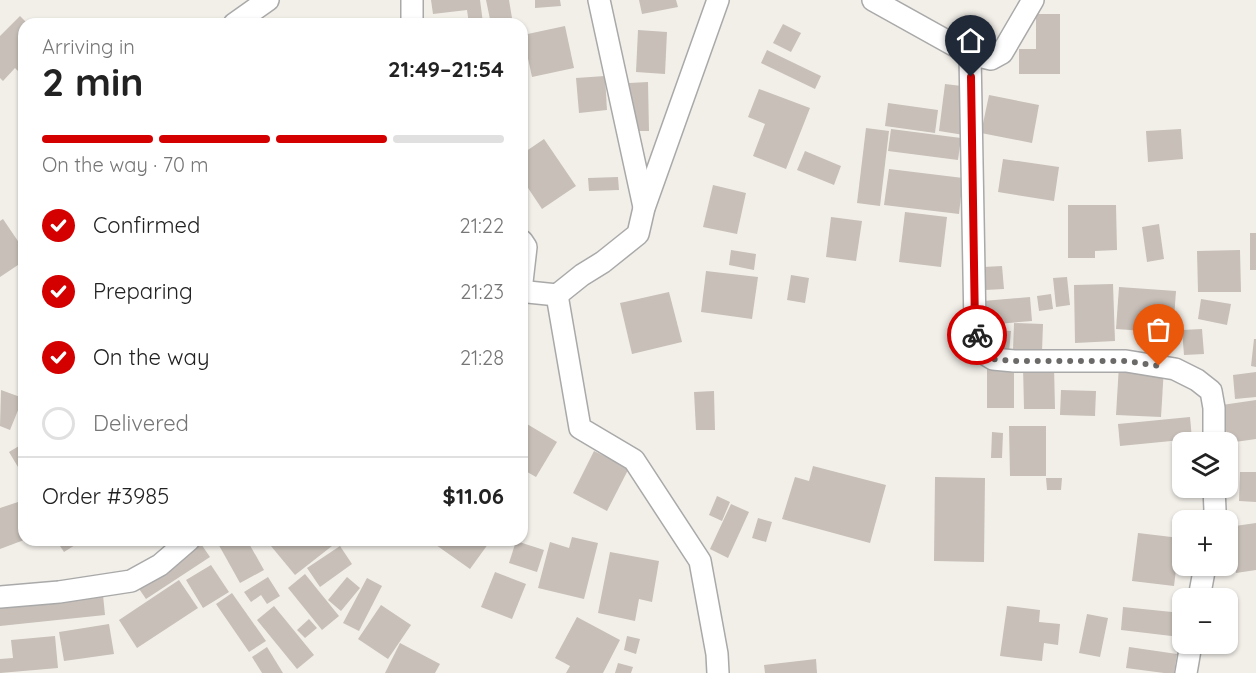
<!DOCTYPE html>
<meta charset="utf-8">
<style>
body{margin:0;font-family:Quicksand,sans-serif;background:#f2f2f2;color:#222;height:100vh;display:flex;flex-direction:column;font-size:22px;white-space:nowrap}
*{box-sizing:border-box;margin:0}
p{font-size:20px;color:#767676}
.icon{flex:none;width:33px;height:33px;fill:none;stroke:currentColor;stroke-width:2;stroke-linecap:round;stroke-linejoin:round}
.map{position:relative;flex:1;overflow:hidden}
.drawer{position:absolute;left:18px;top:18px;width:510px;height:528px;display:flex;flex-direction:column;background:#fff;border-radius:18px;box-shadow:0 2px 4px #0004}
.drawer>*{flex:none}
.tools{position:absolute;left:1172px;top:432px;display:grid;gap:12px}
.tools a{display:grid;place-items:center;width:66px;height:66px;border-radius:12px;background:#fff;box-shadow:0 2px 4px #0004;font-size:30px}
.pin{position:absolute;display:grid;place-items:center;width:51px;height:51px;color:#fff;margin:-62px -26px;border-radius:50% 50% 50% 0;rotate:-45deg;box-shadow:0 0 6px #0007}
.pin .icon{rotate:45deg}
.courier{position:absolute;display:grid;place-items:center;width:60px;height:60px;margin:-30px;border:4px solid #d40000;border-radius:50%;background:#fff;color:#222;box-shadow:0 2px 8px #0007}
.overview em{font-style:normal;font-weight:700}
.overview div{display:flex;flex-direction:column-reverse}
.overview{display:flex;align-items:center;justify-content:space-between;height:102px;padding:0 24px}
h1{font-size:39px;font-weight:700;line-height:45px}
.bar{display:grid;grid-template-columns:repeat(4,1fr);gap:9px 6px;align-content:center;height:72px;padding:0 24px}
.bar i{height:8px;border-radius:4px;background:#e0e0e0}
.bar .selected{background:#d40000}
.bar p{grid-column:span 4}
.line{display:flex;align-items:center;gap:15px;padding:0 24px;border-top:2px solid #e0e0e0}
.line div{flex:1}
ol{padding:0 24px;list-style:none}
li{display:flex;align-items:center;gap:18px;height:66px}
li p{margin-inline-start:auto}
li .icon{padding:6px;border-radius:50%;background:#d40000;color:#fff;stroke-width:4}
li:last-child{color:#767676}
li i{width:33px;height:33px;border:3px solid #e0e0e0;border-radius:50%}
.map>svg:first-child{display:block}
</style>
<div class="map">
<svg width="1256" height="673" viewBox="0 0 1256 673">
<rect width="100%" height="100%" fill="#f2efe9"/>
<g fill="#c7bfb8">
<polygon points="431,0 480,0 483,23 469,24 467,10 433,14"/>
<polygon points="486,0 509,0 513,24 491,24"/>
<polygon points="535,0 560,0 561,6 535,8"/>
<polygon points="639,0 676,0 678,7 642,14"/>
<polygon points="1036,14 1060,14 1060,74 1019,74 1019,49 1036,49"/>
<polygon points="20,16 28,24 24,24 24,77 15,68 3,81 0,78 0,36"/>
<polygon points="783,24 801,33 791,52 773,43"/>
<polygon points="565,26 574,68 532,77 523,35"/>
<polygon points="638,30 667,32 665,74 636,72"/>
<polygon points="767,50 821,76 815,89 761,63"/>
<polygon points="605,76 607,110 579,113 576,78"/>
<polygon points="648,82 649,131 630,131 629,83"/>
<polygon points="945,84 970,87 964,135 939,131"/>
<polygon points="759,89 810,108 786,169 753,156 765,124 748,117"/>
<polygon points="989,95 1039,105 1032,143 981,133"/>
<polygon points="888,103 938,110 935,133 885,126"/>
<polygon points="866,128 889,131 880,206 857,203"/>
<polygon points="891,129 961,138 958,160 888,151"/>
<polygon points="1181,129 1183,159 1148,162 1146,131"/>
<polygon points="544,139 576,186 542,209 522,179 522,154"/>
<polygon points="805,151 841,166 834,185 797,170"/>
<polygon points="1003,159 1059,167 1054,201 998,192"/>
<polygon points="889,169 963,178 959,214 884,205"/>
<polygon points="618,177 619,190 589,191 588,178"/>
<polygon points="713,185 746,193 737,234 703,227"/>
<polygon points="1068,205 1116,205 1117,250 1095,251 1095,258 1068,258"/>
<polygon points="905,212 947,217 941,267 899,262"/>
<polygon points="831,217 862,221 856,261 826,257"/>
<polygon points="3,219 24,250 24,261 0,277 0,221"/>
<polygon points="1159,224 1164,259 1147,262 1142,227"/>
<rect x="1250" y="233" width="6" height="37"/>
<polygon points="731,250 756,254 754,270 729,265"/>
<polygon points="1240,250 1241,292 1198,292 1197,251"/>
<polygon points="1002,266 1004,289 985,290 983,267"/>
<polygon points="706,271 758,277 752,319 701,312"/>
<polygon points="791,275 809,278 805,303 787,300"/>
<polygon points="1067,277 1070,305 1056,307 1053,278"/>
<polygon points="1113,284 1115,341 1075,343 1074,285"/>
<polygon points="1119,287 1176,291 1173,333 1116,329"/>
<polygon points="669,292 682,342 632,354 620,303"/>
<polygon points="1051,294 1053,309 1039,311 1037,296"/>
<polygon points="1030,297 1032,321 985,325 983,301"/>
<polygon points="1201,299 1231,304 1227,325 1198,319"/>
<polygon points="1014,323 1043,324 1042,352 1013,351"/>
<polygon points="989,329 1011,331 1009,352 988,351"/>
<polygon points="1202,329 1204,354 1184,355 1182,330"/>
<polygon points="1254,339 1256,339 1256,367 1251,366"/>
<polygon points="1054,365 1055,409 1024,409 1023,366"/>
<polygon points="1119,365 1164,368 1161,417 1116,415"/>
<rect x="987" y="369" width="27" height="39"/>
<polygon points="1256,372 1256,397 1235,399 1233,375"/>
<polygon points="1,390 23,398 10,430 0,426"/>
<polygon points="1061,390 1096,391 1095,416 1060,415"/>
<polygon points="714,391 715,430 696,430 694,392"/>
<polygon points="1256,400 1256,439 1228,443 1222,405"/>
<polygon points="1190,417 1192,439 1120,446 1118,424"/>
<polygon points="522,421 557,442 536,477 522,469"/>
<polygon points="1009,426 1046,426 1046,476 1010,476"/>
<polygon points="992,432 1003,433 1002,458 991,458"/>
<polygon points="24,443 24,477 9,452"/>
<polygon points="594,451 629,468 607,511 573,493"/>
<polygon points="813,466 886,485 870,543 782,519 795,477 809,481"/>
<polygon points="1240,472 1256,472 1256,502 1239,501"/>
<polygon points="935,477 985,478 984,562 934,561"/>
<polygon points="1046,478 1062,478 1061,490 1047,490"/>
<polygon points="717,496 730,502 722,521 709,515"/>
<polygon points="24,500 24,540 0,549 0,508"/>
<polygon points="731,504 749,512 728,558 710,549"/>
<polygon points="758,518 772,522 766,542 752,538"/>
<polygon points="1256,523 1256,570 1236,573 1228,527"/>
<polygon points="1138,533 1180,538 1174,586 1132,581"/>
<polygon points="572,537 598,543 584,599 538,588 550,542 569,548"/>
<polygon points="56,540 83,540 64,552"/>
<polygon points="216,540 247,540 264,570 240,583"/>
<polygon points="266,540 328,540 332,546 295,575"/>
<polygon points="429,540 491,540 470,569"/>
<polygon points="199,541 210,557 146,599 135,583"/>
<polygon points="516,541 544,550 537,572 509,563"/>
<polygon points="340,546 352,564 320,587 307,568"/>
<polygon points="610,552 659,561 652,602 639,599 635,621 598,613"/>
<polygon points="211,565 229,592 203,608 186,580"/>
<polygon points="495,572 526,584 512,619 481,607"/>
<polygon points="305,574 339,616 322,630 288,588"/>
<polygon points="268,577 280,596 267,604 261,595 251,602 244,592"/>
<polygon points="347,577 360,588 341,611 328,600"/>
<polygon points="367,578 382,586 359,631 343,623"/>
<polygon points="179,580 198,608 137,648 119,620"/>
<polygon points="232,593 266,641 249,652 216,604"/>
<polygon points="103,595 105,615 0,626 0,605"/>
<polygon points="381,605 411,625 388,659 358,639"/>
<polygon points="274,606 314,655 297,669 257,620"/>
<polygon points="1007,606 1040,610 1039,622 1060,624 1058,645 1044,643 1042,661 1000,656"/>
<polygon points="1123,607 1182,613 1180,637 1121,630"/>
<polygon points="1087,614 1108,618 1100,657 1079,653"/>
<polygon points="577,617 620,640 603,673 566,673 570,666 555,658"/>
<polygon points="309,619 317,628 305,638 297,630"/>
<polygon points="109,624 114,654 64,661 59,632"/>
<polygon points="55,636 58,668 0,673 0,659 13,658 11,640"/>
<polygon points="627,636 640,639 636,654 624,650"/>
<polygon points="400,643 440,664 435,673 385,673"/>
<polygon points="267,647 283,673 262,673 252,657"/>
<polygon points="1129,647 1177,654 1174,673 1164,673 1126,668"/>
<polygon points="816,659 817,673 765,673 764,665"/>
<polygon points="618,663 633,667 631,673 615,673"/>
</g>
<g fill="none" stroke-linecap="round" stroke-linejoin="round">
<defs>
<g id="street">
<polyline points="412,0 412,24"/>
<polyline points="599,0 644,207"/>
<polyline points="873,0 970,54 991,59 1002,53 1033,0"/>
<polyline points="234,24 268,0"/>
<polyline points="970,54 975,327 983,353 993,359 1014,361 1126,361 1175,369 1197,380 1211,391 1214,408 1214,442"/>
<polyline points="522,241 526,247 522,282"/>
<polyline points="528,292 557,295 582,275 603,262 638,234 644,208 718,0"/>
<polyline points="557,295 580,428 634,460 700,561 717,654 718,673"/>
<polyline points="1213,520 1215,510 1214,488"/>
<polyline points="0,597 59,592 131,581 160,565 189,540"/>
<polyline points="1199,598 1205,566"/>
<polyline points="1186,673 1191,644"/>
</g>
</defs>
<use href="#street" stroke="#a9a9a9" stroke-width="24"/>
<use href="#street" stroke="#fff" stroke-width="21"/>
</g>
<g fill="none" stroke-linecap="round" stroke-linejoin="round">
<polyline stroke="#6b6a68" stroke-width="6" stroke-dasharray="0 10.8" points="977,335 982,352 993,359 1014,361 1126,361 1159,366"/>
<polyline stroke="#d40000" stroke-width="8" points="971,77 975,327 977,335"/>
</g>
</svg>
<div class="tools">
<a><svg class="icon" aria-label="layers" viewBox="0 0 24 24"><path d="M12 4l9 5-9 5-9-5zM3 14l9 5 9-5"/></svg></a>
<a>+</a>
<a>−</a>
</div>
<div class="pin" style="left:1159px;top:366px;background:#ea580c"><svg class="icon" aria-label="bag" viewBox="0 0 24 24"><path d="M5 8h14l-1 12H6zM9 8a3 3 0 0 1 6 0"/></svg></div>
<div class="pin" style="left:971px;top:77px;background:#1f2937"><svg class="icon" aria-label="home" viewBox="0 0 24 24"><path d="M3 11l9-7 9 7M6 9v11h12V9"/></svg></div>
<div class="courier" style="left:977px;top:335px"><svg class="icon" aria-label="bike" viewBox="0 0 24 24"><circle cx="6" cy="16" r="4"/><circle cx="18" cy="16" r="4"/><path d="M6 16l4-8h5l3 8M10 8l3 8H6M13 5h3"/></svg></div>
<section class="drawer">
<div class="overview"><div><h1>2 min</h1><p>Arriving in</p></div><em>21:49–21:54</em></div>
<div class="bar"><i class="selected"></i><i class="selected"></i><i class="selected"></i><i></i><p>On the way · 70 m</p></div>
<ol>
<li><svg class="icon" aria-label="check" viewBox="0 0 24 24"><path d="M5 12l5 5 9-10"/></svg>Confirmed<p>21:22</p></li>
<li><svg class="icon" aria-label="check" viewBox="0 0 24 24"><path d="M5 12l5 5 9-10"/></svg>Preparing<p>21:23</p></li>
<li><svg class="icon" aria-label="check" viewBox="0 0 24 24"><path d="M5 12l5 5 9-10"/></svg>On the way<p>21:28</p></li>
<li><i></i>Delivered</li>
</ol>
<div class="line" style="height:78px"><div>Order #3985</div><b>$11.06</b></div>
</section>
</div>
